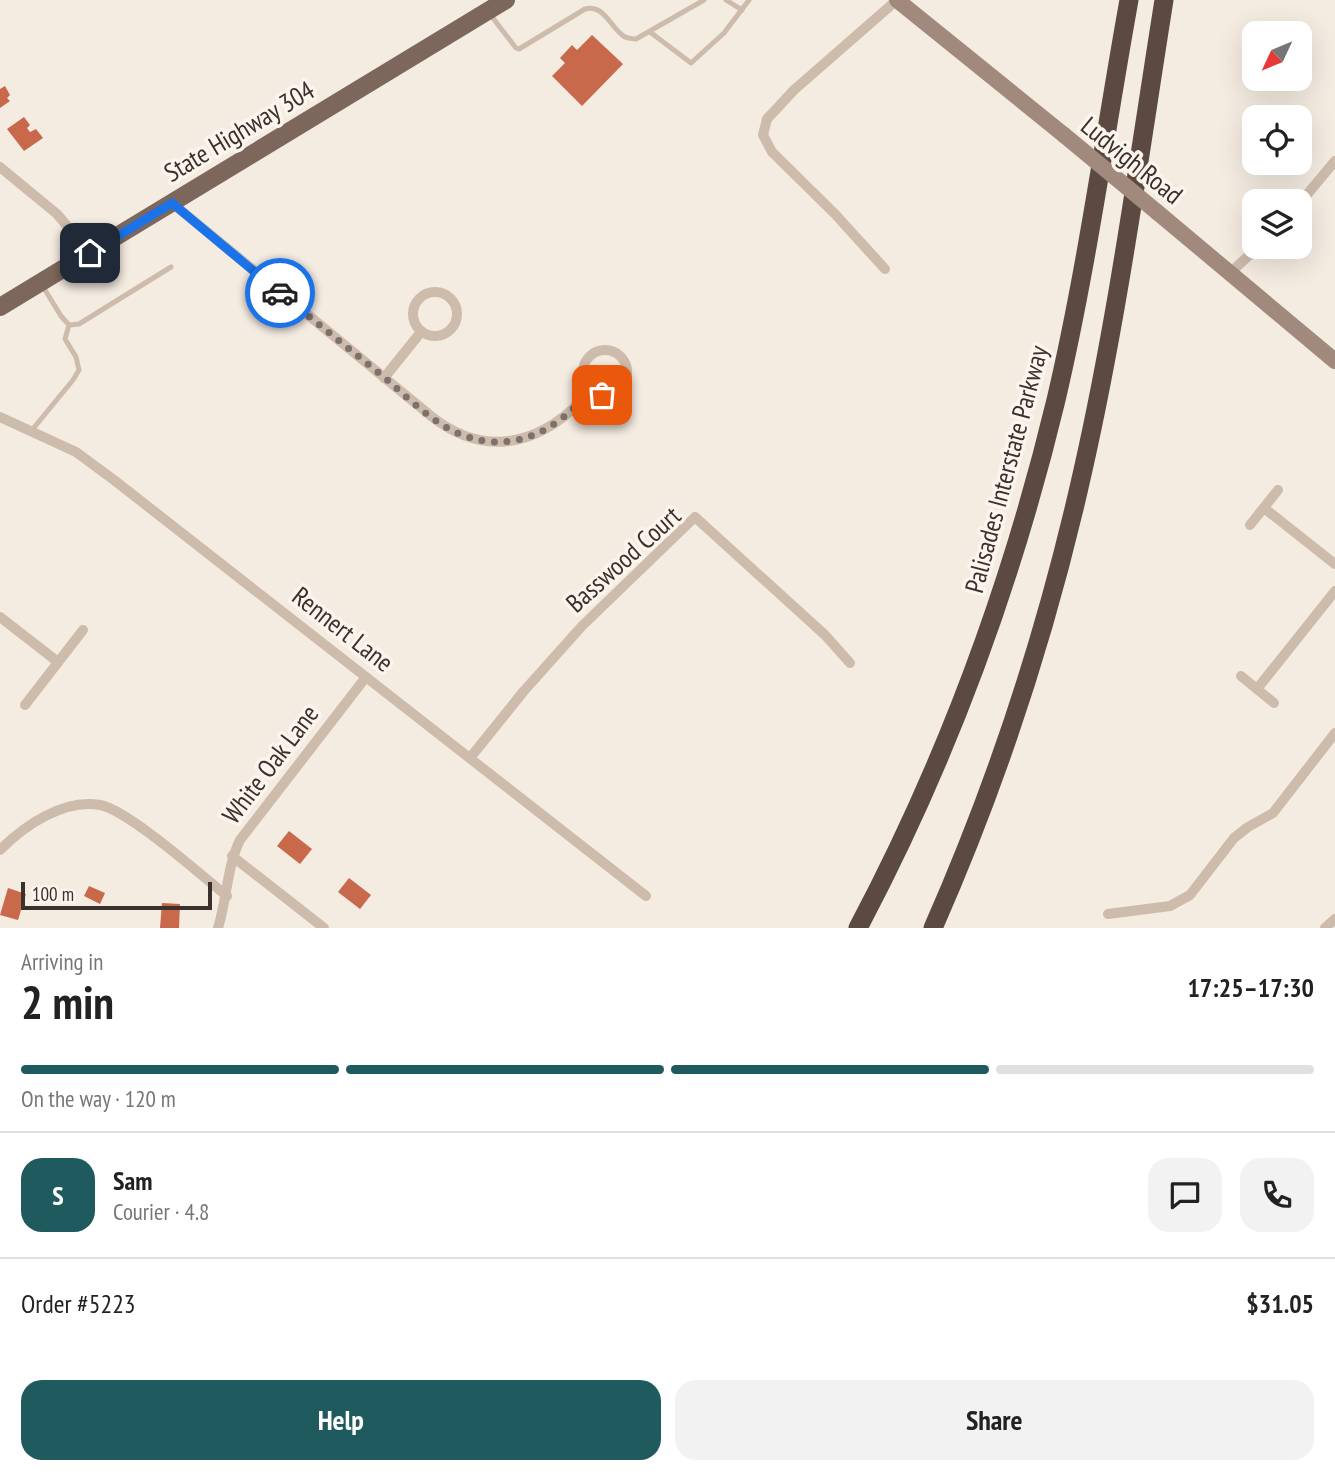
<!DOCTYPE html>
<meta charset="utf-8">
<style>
body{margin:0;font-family:"PT Sans Narrow",sans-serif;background:#f2f2f2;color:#222;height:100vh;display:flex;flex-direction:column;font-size:26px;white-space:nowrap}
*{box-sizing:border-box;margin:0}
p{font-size:23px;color:#767676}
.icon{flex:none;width:38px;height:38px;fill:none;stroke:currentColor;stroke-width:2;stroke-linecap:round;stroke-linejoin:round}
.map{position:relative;height:928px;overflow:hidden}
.panel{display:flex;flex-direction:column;background:#fff;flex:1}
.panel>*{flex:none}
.needle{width:46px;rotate:226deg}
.tools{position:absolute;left:1242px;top:21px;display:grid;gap:14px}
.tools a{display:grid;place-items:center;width:70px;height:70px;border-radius:14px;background:#fff;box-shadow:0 7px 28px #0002;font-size:35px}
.scale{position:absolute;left:21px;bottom:18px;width:191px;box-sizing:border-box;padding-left:7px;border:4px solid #3b302b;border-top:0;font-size:19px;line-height:24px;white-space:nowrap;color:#3b302b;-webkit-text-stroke:5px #fbf5ee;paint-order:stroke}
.pin{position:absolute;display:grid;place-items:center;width:60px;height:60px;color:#fff;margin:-30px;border-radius:14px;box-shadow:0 4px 10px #0006}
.courier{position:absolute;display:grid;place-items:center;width:70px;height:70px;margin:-35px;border:5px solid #1a73e8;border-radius:50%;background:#fff;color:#222;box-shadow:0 2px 9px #0007}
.summary em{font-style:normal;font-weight:800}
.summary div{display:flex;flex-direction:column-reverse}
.summary{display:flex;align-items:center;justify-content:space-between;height:119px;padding:0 21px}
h1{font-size:46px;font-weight:800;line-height:52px}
.bar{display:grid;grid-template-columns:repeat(4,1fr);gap:10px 7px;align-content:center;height:84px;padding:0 21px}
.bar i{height:9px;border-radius:5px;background:#e0e0e0}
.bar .selected{background:#1f5a5e}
.bar p{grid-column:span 4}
.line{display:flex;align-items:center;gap:18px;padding:0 21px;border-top:2px solid #e0e0e0}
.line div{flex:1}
.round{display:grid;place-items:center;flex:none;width:74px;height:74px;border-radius:21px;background:#f2f2f2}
.cta{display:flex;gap:14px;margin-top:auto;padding:14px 21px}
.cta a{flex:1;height:80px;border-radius:21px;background:#1f5a5e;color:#fff;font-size:28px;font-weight:800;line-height:80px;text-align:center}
.cta a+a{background:#f2f2f2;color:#222}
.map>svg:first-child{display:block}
</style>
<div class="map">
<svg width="1335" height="928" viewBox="0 0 1335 928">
<rect width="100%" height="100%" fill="#f4ebe1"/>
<g fill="#c8694b">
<polygon points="592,35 623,64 582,106 552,76 565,63 560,58 572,45 577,50"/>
<polygon points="5,86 10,95 7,98 10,101 0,108 0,89"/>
<polygon points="24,117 30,125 27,128 30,132 36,129 43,138 24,151 7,129"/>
<polygon points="289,831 312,849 300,864 277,846"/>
<polygon points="349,878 371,895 360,909 338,892"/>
<polygon points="89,886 105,893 100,904 84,896"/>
<polygon points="8,888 26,894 18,920 0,915"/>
<polygon points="162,903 180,904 179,928 160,928"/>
</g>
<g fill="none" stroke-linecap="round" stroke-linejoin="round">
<g stroke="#cdbbac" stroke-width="5">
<polyline points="726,0 742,10"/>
<path d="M489,13L516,48L519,49L585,9C605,4 610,28 625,37C627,38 634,39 636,39L704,0"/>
<polyline points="650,32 691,63 724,33 749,0"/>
<polyline points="42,285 61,316 69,325 79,324 171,267"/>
<polyline points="32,430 73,380 79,370 76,357 65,339 69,325"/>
</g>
<g stroke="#cdbbac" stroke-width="10">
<polyline points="0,167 57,214 90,253"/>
<path d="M172,203L431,416C489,462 547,442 591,390"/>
<polyline points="1300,203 1335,161"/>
<polyline points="885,269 835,214 772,152 763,135 767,119 794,90 897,0"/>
<polyline points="1230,273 1258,247"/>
<circle cx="435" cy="314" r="22"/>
<circle cx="605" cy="372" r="22"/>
<polyline points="384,378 421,332"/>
<polyline points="0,417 76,452 114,480 646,896"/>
<polyline points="1264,508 1335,564"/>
<polyline points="1250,525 1278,490"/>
<polyline points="0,617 58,662"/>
<polyline points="1241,676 1274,703"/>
<polyline points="1257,689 1335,591"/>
<polyline points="25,705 83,630"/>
<polyline points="470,758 523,692 582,626 695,517 825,635 850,663"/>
<path d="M0,850C24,826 64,798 100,805C128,810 201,875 227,896"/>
<polyline points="232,856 324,928"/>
<polyline points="1108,914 1170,906 1190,895 1234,838 1248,827 1273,813 1335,733"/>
<path d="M218,928C227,899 227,866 240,840L366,677"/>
<polyline points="1325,928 1335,919"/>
</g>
<g stroke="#a18a7d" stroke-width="16">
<polyline points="897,0 1064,135"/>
<polyline points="1157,212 1335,361"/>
</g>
<polyline stroke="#7d675c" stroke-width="18" points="0,307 506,0"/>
<g stroke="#5c4a42" stroke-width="19">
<path d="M858,928C946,762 1012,583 1056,400C1087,268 1105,133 1129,0"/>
<path d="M933,928C998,781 1048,627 1083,470C1118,315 1139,157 1164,0"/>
</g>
<polyline stroke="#a18a7d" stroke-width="16" points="1064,135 1157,212"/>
</g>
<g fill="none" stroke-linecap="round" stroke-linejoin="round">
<path stroke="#7c716b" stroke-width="7" stroke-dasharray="0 12.6" d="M280,293C315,321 349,349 384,377C405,395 426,417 451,430C507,458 554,434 591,390L602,395"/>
<polyline stroke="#1a73e8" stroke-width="9" points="90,253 172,203 280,293"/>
</g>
<g text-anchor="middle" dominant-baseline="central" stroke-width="7" stroke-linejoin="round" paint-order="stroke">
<g font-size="26" fill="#3b302b" stroke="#fbf5ee">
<text transform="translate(239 131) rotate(-31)">State Highway 304</text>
<text transform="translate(1132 160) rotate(39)">Ludvigh Road</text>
<text transform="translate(1006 469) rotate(-75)">Palisades Interstate Parkway</text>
<text transform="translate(623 559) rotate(-42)">Basswood Court</text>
<text transform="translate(343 629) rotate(38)">Rennert Lane</text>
<text transform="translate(270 764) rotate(-53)">White Oak Lane</text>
</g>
</g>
</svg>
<div class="tools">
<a><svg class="needle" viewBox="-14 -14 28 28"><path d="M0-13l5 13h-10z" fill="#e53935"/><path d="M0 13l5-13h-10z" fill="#767676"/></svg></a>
<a><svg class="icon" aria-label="locate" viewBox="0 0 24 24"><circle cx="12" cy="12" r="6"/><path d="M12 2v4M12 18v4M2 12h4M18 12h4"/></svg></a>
<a><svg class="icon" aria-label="layers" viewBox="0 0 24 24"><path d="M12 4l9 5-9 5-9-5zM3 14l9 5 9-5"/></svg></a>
</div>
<div class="scale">100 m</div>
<div class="pin" style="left:602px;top:395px;background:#ea580c"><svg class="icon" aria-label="bag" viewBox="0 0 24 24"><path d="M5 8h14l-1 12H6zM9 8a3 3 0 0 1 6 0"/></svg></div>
<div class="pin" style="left:90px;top:253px;background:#1f2937"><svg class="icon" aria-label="home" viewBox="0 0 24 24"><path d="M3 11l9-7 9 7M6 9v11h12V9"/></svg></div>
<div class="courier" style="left:280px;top:293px"><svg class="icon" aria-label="car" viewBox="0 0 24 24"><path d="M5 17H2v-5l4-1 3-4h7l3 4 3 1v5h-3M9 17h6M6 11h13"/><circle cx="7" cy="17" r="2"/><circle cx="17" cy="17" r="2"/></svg></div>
</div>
<section class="panel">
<div class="summary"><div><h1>2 min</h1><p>Arriving in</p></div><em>17:25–17:30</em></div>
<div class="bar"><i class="selected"></i><i class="selected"></i><i class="selected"></i><i></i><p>On the way · 120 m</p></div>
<div class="line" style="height:126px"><b class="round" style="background:#1f5a5e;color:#fff">S</b><div><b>Sam</b><p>Courier · 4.8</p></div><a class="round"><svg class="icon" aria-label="chat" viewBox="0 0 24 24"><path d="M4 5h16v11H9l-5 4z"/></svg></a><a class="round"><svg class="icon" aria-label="phone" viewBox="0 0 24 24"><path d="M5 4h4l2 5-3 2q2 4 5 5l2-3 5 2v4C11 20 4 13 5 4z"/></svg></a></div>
<div class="line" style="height:91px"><div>Order #5223</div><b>$31.05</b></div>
<div class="cta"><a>Help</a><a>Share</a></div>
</section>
